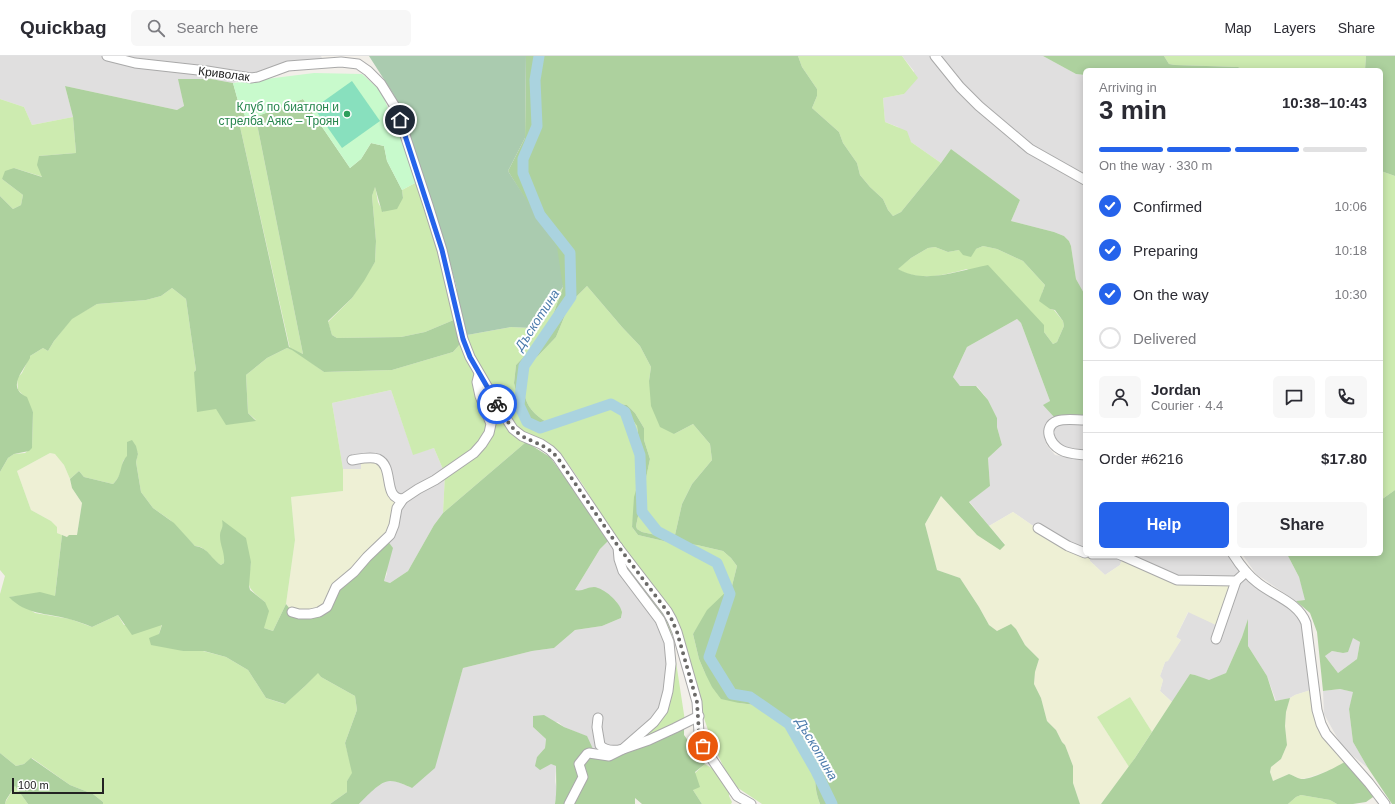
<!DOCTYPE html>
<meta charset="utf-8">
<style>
body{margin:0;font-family:Arial,sans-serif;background:#f7f7f7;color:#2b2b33;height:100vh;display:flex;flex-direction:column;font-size:15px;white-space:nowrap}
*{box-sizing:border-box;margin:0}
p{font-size:13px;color:#7c7c81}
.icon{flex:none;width:22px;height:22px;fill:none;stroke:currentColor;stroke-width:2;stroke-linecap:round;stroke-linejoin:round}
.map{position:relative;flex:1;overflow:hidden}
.panel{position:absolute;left:1083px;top:12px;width:300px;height:488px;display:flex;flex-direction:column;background:#fff;border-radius:6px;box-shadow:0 2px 10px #0003}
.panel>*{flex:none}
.scale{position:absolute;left:12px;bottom:10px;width:92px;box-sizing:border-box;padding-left:4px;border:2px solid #222;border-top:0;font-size:11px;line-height:14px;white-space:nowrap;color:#222;-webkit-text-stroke:3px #fff;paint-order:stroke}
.pin{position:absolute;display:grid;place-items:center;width:34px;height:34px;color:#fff;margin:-17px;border:2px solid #fff;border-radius:50%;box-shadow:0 1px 4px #0007}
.courier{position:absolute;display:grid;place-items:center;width:40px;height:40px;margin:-20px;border:3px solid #2563eb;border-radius:50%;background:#fff;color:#222;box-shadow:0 1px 5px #0007}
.overview em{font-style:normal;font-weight:600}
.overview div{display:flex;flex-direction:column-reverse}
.overview{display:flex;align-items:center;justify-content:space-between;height:68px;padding:0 16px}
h1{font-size:26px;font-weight:600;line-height:30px}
.bar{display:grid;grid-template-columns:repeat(4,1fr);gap:6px 4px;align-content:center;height:48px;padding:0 16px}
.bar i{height:5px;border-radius:3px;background:#e1e1e2}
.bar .active{background:#2563eb}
.bar p{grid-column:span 4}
.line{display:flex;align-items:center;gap:10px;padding:0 16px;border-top:1px solid #e1e1e2}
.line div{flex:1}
.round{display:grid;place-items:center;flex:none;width:42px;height:42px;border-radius:6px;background:#f7f7f7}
ol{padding:0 16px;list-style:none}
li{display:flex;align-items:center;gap:12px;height:44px}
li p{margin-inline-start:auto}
li .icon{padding:4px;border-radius:50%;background:#2563eb;color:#fff;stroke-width:4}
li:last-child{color:#7c7c81}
li i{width:22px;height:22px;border:2px solid #e1e1e2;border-radius:50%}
.cta{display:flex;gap:8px;margin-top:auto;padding:8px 16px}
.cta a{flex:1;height:46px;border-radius:6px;background:#2563eb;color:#fff;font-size:16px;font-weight:600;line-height:46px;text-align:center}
.cta a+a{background:#f7f7f7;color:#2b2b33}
header{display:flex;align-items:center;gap:24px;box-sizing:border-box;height:56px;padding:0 20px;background:#fff;border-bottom:1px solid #e1e1e2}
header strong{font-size:19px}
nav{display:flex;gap:22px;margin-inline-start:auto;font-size:14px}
.search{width:280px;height:36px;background:#f7f7f7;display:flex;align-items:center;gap:10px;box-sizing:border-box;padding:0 14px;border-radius:6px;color:#7c7c81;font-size:15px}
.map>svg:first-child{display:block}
</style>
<header>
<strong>Quickbag</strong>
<div class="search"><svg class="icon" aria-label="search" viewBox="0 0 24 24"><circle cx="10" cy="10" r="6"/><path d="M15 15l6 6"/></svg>Search here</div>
<nav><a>Map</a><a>Layers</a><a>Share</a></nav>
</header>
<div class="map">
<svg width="1395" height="748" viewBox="0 0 1395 748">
<rect width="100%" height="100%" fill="#f2efe9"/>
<g fill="#e0dfdf">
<polygon points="0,0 321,0 322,2 296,8 233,27 211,23 179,23 184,51 177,54 65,30 73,61 32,69 24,51 0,43"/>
<polygon points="902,0 1043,0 1076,18 1085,19 1085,239 1076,223 1071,190 1069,185 1064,180 1054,176 1011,165 1020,144 951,93 941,107 911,86 898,71 885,66 883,42 904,38 914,15"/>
<polygon points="1017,263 1021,267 1050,345 1044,349 1054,361 1046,367 1044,375 1046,388 1055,399 1085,404 1085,497 1049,481 1013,456 989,470 969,445 990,430 988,402 1002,389 997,371 997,362 988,344 977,330 960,330 953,321 967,291"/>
<polygon points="391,334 413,398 434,392 445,418 443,457 434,469 408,515 390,527 384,525 387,518 387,484 361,404 361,413 343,414 332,347"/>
<polygon points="1064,366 1085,367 1085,397 1060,390 1053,379 1053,374 1058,369"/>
<polygon points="610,483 660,569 668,600 661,654 610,700 593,693 586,680 564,671 558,666 533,671 546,683 545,692 537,701 556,710 555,725 557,735 555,748 359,748 370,735 388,724 398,726 412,732 453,646 463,612 532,595 554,592 575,574 602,570 621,562 622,555 616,545 593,531 579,535 575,534 600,493"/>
<polygon points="1090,498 1235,498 1241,511 1236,531 1239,524 1248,520 1303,559 1314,633 1295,639 1290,642 1276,645 1267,620 1248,590 1248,565 1242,581 1226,617 1209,625 1195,619 1190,618 1172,646 1160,635 1163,624 1160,620 1165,606 1181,584 1176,581 1189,555 1216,569 1185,523 1122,503 1120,509 1105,519 1090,505"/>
<polygon points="1242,498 1287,498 1299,521 1306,544 1296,545 1256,518"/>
<polygon points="1353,581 1360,586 1357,603 1338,617 1325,600 1332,595 1343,597"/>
<polygon points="1340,633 1354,636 1349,653 1353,686 1368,712 1343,692 1324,658 1323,635"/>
</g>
<g fill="#eef0d5">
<polygon points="50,397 56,398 64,409 70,423 72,432 82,447 77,479 67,481 57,477 51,465 31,454 17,415"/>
<polygon points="361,404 382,408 396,444 394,473 319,555 290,553 286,548 295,484 291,441 343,435 343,413 361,413"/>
<polygon points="941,440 977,479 1005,488 989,470 1013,456 1049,481 1090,498 1090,505 1105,519 1120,509 1122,503 1175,524 1233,524 1216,569 1188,556 1176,581 1181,584 1168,605 1165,606 1160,620 1163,624 1160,635 1172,646 1152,676 1130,641 1097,661 1129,711 1101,748 1080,748 1073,727 1073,710 1065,689 1062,686 1056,674 1047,665 1041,642 1034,628 1035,616 1039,603 1025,589 1016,573 997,575 989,569 979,551 960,522 937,514 925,468"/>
<polygon points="1314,633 1315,656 1346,705 1334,713 1307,722 1300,723 1289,718 1273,725 1270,716 1271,711 1281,703 1287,689 1285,670 1286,656 1290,642 1295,639"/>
</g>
<g fill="#cdebb0">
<polygon points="798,0 902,0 918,22 904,38 883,42 885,66 907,75 911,86 941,107 901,156 893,160 888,154 883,143 870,131 860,119 857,107 843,87 839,76 812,52 817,40 817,33 802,11"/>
<polygon points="1164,0 1366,0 1365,14 1244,14 1238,11 1175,9 1169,8"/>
<polygon points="0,43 24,51 32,69 73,61 76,97 39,100 43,121 14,112 2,123 23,139 21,149 13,153 0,140"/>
<path d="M256,63L303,298L294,294L324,316L392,314L453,296L461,287L526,386L443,457L445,418L434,392L413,399L391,334L332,347L343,413V435L291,441L295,484L286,548L273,575L264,572L265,546C244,529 248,531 251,506L224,470L220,479L225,499L224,507L221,509C210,503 208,491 195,490L170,464L153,452L141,436L136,406L138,397L127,386V401L123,405C122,414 120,421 113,428L84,421L79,415L70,423L64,409L55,398L50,397L17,415L31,454L51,465L57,471V477L62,479L55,540L25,539L10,541L35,557L70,563L92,571L118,559L124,569L162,568L159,578L183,595H203L226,601L248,614L266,642L284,648L304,631L318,616L321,621L355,640L357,654L345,687L353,717L347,725V736L330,748H103V746L93,738L70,729L32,702L24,708L16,710L0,697V538L5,520L0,514V416L8,402L14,398L25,397L32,391L33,356L23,339L18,334L17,322L22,317L30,300L43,292L48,295L54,285L72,262L97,248L146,244L161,240L172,232L186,243L196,314L194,316L216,353L256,364L248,357L246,319L267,302L287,292L290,293L239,66Z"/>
<polygon points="1381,115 1395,120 1395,434 1381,444"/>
<polygon points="415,127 422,136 456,263 425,276 401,281 337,282 332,279 328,266 352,242 375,206 376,185 372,140 375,130 378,146 383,156 403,142 402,134"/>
<path d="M983,190L997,193L1023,205L1045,229L1042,237L1050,253L1054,254L1063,265L1064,270L1057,286L1053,288L1044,276L967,213C944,219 920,226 897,213L911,202L928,192L935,191L948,196L959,194L976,193Z"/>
<path d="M587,230L622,271L640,290L651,311L649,325L674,378L693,368L710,388L712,404L692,428L682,448L675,479L665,481L642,476L637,473L636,470L650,403L644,384V372L635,357L627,349L611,347L596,348L566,361L547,366C522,352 522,335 525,309L538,300L556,281L570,247Z"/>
<path d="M563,231L552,262L535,289L516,309L514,327L522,361L530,368L553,371L584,361L604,353L616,351L629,359L637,370L642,407L632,471L638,479L668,486L697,489L723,495L731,502L737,510L732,530L699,569L693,578L699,603L705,617L739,647L755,649L765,653L777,658L799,673L810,703L817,710C814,724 815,735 820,748H762L738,732L725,714L713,689L704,662L682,576L621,491L583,429L564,402L552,390L516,373L482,320L467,279L511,271L531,272Z"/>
<polygon points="623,504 663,557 671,573 685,665 631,693 663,656 670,587 628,518"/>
<polygon points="1130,641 1152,676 1129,711 1097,661"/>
<polygon points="705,708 715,714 729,733 729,740 732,746 731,748 702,748 693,734 695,717"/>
<polygon points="15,730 28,748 5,748 6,745"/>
<polygon points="1301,739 1330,744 1337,748 1288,748 1296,741"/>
</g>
<g fill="#add19e" fill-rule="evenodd">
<path d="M526,0H798L802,11L817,33V40L812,52L839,76L843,87L857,107L860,119L870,131L883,143L888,154L893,160L901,156L941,107L951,93L1020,144L1011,165L1054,176L1064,180L1069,185L1071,190L1076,223L1085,239V359L1054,361L1043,349L1050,345L1021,267L1017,263L967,291L953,321L960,330H976L988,344L997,362V371L1002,389L988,402L990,430L969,446L1005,489L1000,494L977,479L941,440L925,468L937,514L960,522L979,551L989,569L997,575L1011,568L1016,573L1025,589L1039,603L1035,616L1034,628L1041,642L1047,665L1056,674L1062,686L1065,689L1073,710V727L1080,748H820C815,735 814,724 817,710L810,703L799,673L777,658L765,653L755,649L739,647L721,643L712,631L705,617L699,603L693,578L707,554L732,530L737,510L731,502L723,495L697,489L668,486L638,479L632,471L634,441L640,421L642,407L637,370L629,359L616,351L604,353L584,361L553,371L535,373L522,361L514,327L516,309L535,289L552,262L563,231L524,141L508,115L525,82ZM983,190L997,193L1023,205L1045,229L1039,245L1050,253L1055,254L1063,265L1064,270L1057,286L1053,288L1044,276V269L988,209C960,214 925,229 898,213L911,202L928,192L935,191L948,196L959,194L963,199L971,201L976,193ZM587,230L622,271L640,290L651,311L649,325L651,350L660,371L674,378L693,368L710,388L712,404L692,428L682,448L675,479L665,481L642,476L637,473L636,470L650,403L644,384V372L635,357L627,349L611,347L596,348L566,361L547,366C522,352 522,335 525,309L538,300L556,281L570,247Z"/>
<polygon points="1043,0 1164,0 1169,8 1175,9 1238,11 1244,14 1085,14 1085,19 1076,18"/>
<polygon points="1366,0 1395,0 1395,120 1381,115 1381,14 1365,14"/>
<path d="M178,23H211L233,27L238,45L245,60L252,62L303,43L350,112L361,103L371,87L384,90L387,105L402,134L403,142L397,153L382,156L375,131L372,140L376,185L375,206L364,225L352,242L328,265L332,279L337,282L401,281L425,276L456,263L461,287L453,296L392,314L324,316L292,294L287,292L267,302L246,319L248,357L256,365L226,369L216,353L197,356L194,316L196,314L186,243L172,232L161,240L146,244L97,248L72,263L54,285L48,295L43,292L30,300V302C23,315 6,332 27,341L33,356L32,392L29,395L14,398L8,402L0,416V140L13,153L21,149L23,139L2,123L5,115L14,112L42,121L37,109L39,100L76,97L73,61L65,30L177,54L184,50ZM256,63L303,298L289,291L239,66Z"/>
<path d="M132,384L136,390L138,398L136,406L141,436L153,452L174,467L195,490C209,492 210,502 221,509L224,507C225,496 220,490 220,480C220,473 224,473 222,464L246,482L251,506L249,530L250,534L265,546L269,555L264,572L273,575L286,548L290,553L319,555L335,536L387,484L393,492L384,525L390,527L408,515L434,469L443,457L526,386L550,401L610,483L600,493L575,534C582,536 587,531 594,531C604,532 620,546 622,556C622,558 621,560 621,562L602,570L575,574L554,592L532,595L463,612L435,712L412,732C405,729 398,725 390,725C380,725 366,741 359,748H330L347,736V725L352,717L345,687L357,654L355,640L321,621L318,617L304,631L285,648L266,642L248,614L226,601L204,595H183L151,589L149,582L159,578L162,569L132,579L118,559L92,571C85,568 77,565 69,563C47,557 26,559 9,541L40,536L55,540L62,479L67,481L69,479H77L82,447L72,432L70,423L79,415L84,421L113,428C123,419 119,408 127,400V386Z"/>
<path d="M1395,434V748H1392L1368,712L1353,686L1349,653L1353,636L1340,633L1323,635L1317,576L1310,557L1296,545L1305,544L1299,521L1287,498H1381V444ZM1353,582L1360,586L1357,603L1338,617L1325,600L1332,595L1343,597L1348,596Z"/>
<path d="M1248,563V590L1267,620L1275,645L1290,642L1286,656L1285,670L1287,689L1281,703L1271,711L1270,716L1273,725L1289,718C1292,719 1297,722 1301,723C1311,724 1337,711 1346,705L1376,739L1366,746L1353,748H1337L1330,744L1301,739L1296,741L1288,748H1101L1135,702L1190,618L1195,619L1209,624L1226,617L1242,581Z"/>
<path d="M544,659L564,671L587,680L593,693L610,700L684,672V679L705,708L695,716L700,731L693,734L702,748H642L635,742V748H555C557,735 556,723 556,710L551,708L540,714L535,710L537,701L545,692L546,683L533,671V660Z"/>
<polygon points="0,697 16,710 24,708 31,702 70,729 93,738 103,746 103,748 28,748 15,730 6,744 5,748 0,748"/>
</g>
<polygon fill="#aacbaf" points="369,0 526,0 525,82 508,115 557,191 563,231 531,272 511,271 467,279 462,269 456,229 437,162 394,39"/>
<polygon fill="#c8facc" points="314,17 362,18 381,35 422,136 415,127 402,134 387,105 384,90 371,87 361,103 350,112 303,43 253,62 245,60 238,45 233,27"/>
<polygon fill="#88e0be" points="352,25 380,65 342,92 314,52"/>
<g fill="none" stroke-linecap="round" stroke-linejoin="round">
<polyline stroke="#aad3df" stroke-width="11" points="539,0 535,24 537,70 523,103 523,117 540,159 570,197 571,241 524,310 519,349 527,366 540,372 611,348 625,356 640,399 642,456 657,475 717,507 730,538 709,601 732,638 750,641 789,668 816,715 832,748"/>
<defs>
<g id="minor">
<polyline points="107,0 135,7 207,15 251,22 258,21 288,10 341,6 358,8 368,15 381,28 394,49 400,64 428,149 442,194 463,283 470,301 502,356 513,373 522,380 541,388 550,394 557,401 617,490 667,555 672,564 677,576 697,646 699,677 703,690 737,740 751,748"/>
<polyline points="935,0 960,31 979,50 1030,93 1085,124"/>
<path d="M1085,364C1076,364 1065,362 1057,365C1042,371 1050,388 1061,394C1068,398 1077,398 1085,399"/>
<path d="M352,404C359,403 371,400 378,403C395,411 382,443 403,443"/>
<polyline points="1038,472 1068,490 1085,497"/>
<polyline points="1092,498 1118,498 1123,500 1177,524 1236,525 1246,516"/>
<path d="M1233,498C1240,509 1247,519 1258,527C1274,540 1298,546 1306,567L1317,654L1321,668L1326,678L1369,727L1385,748"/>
<polyline points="292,556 299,558 310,558 319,556 327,551 336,531 354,516 367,501 390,479 394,469 397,452 403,443 418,433 435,424 474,397 482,388 489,377 491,368 480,340 477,326 479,318"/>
<polyline points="1216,583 1236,525"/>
<path d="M598,662L597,671L600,689C606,696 615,695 623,693L654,666L663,654L668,635L671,608L669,586L660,564L623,515L619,503L618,491"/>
<polyline points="569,748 583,721 579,708 587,698 589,697 609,700 623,693 649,684 675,672 699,660"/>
</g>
</defs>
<use href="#minor" stroke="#a9a9a9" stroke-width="11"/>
<use href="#minor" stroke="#fff" stroke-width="9"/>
</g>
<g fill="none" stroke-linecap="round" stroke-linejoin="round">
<path stroke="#6b6a68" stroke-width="4" stroke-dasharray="0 7.2" d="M497,348C504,360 511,373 522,380C536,388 545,388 557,401L618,490L667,555L672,564L677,576L697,646L699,677L703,690"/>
<polyline stroke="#2563eb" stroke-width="5" points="400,64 442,194 463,283 470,301 497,348"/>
</g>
<circle fill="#2e9e5b" stroke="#fff" stroke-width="1.5" cx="347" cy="58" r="4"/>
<g text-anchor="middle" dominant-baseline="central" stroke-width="4" stroke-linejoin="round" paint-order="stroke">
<g font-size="12" fill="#222" stroke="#fff">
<text transform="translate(224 18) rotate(7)">Криволак</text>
</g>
<g font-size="12" fill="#27864d" stroke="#fff" text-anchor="end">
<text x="339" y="51">Клуб по биатлон и<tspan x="339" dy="14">стрелба Аякс – Троян</tspan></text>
</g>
<g font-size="13" font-style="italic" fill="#4a7aab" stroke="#fff">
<text transform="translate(537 264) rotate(-57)">Дъскотина</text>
<text transform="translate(817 693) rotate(60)">Дъскотина</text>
</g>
</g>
</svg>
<div class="scale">100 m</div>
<div class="pin" style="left:703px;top:690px;background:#ea580c"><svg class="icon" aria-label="bag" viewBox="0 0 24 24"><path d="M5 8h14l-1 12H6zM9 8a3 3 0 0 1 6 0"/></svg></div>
<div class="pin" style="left:400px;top:64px;background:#1f2937"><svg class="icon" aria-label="home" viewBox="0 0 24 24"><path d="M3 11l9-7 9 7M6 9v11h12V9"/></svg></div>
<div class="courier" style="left:497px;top:348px"><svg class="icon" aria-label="bike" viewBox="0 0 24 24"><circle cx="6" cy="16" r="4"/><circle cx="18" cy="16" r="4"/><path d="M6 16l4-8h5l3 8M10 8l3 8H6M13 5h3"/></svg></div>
<section class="panel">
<div class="overview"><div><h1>3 min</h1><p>Arriving in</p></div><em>10:38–10:43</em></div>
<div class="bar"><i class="active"></i><i class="active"></i><i class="active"></i><i></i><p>On the way · 330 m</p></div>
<ol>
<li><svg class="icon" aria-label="check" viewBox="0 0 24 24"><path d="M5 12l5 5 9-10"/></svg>Confirmed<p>10:06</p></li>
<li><svg class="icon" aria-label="check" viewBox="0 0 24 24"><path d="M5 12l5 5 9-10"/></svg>Preparing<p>10:18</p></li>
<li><svg class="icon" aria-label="check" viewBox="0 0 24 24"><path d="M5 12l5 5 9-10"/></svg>On the way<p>10:30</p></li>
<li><i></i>Delivered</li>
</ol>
<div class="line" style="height:72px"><a class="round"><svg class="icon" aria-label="person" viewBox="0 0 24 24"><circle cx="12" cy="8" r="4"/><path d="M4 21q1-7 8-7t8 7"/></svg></a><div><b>Jordan</b><p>Courier · 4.4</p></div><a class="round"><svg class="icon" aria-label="chat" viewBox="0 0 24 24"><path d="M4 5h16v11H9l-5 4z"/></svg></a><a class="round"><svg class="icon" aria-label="phone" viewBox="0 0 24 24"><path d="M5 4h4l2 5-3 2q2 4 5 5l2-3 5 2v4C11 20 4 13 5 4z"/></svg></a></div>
<div class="line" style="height:52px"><div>Order #6216</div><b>$17.80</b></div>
<div class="cta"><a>Help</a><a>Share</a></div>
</section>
</div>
